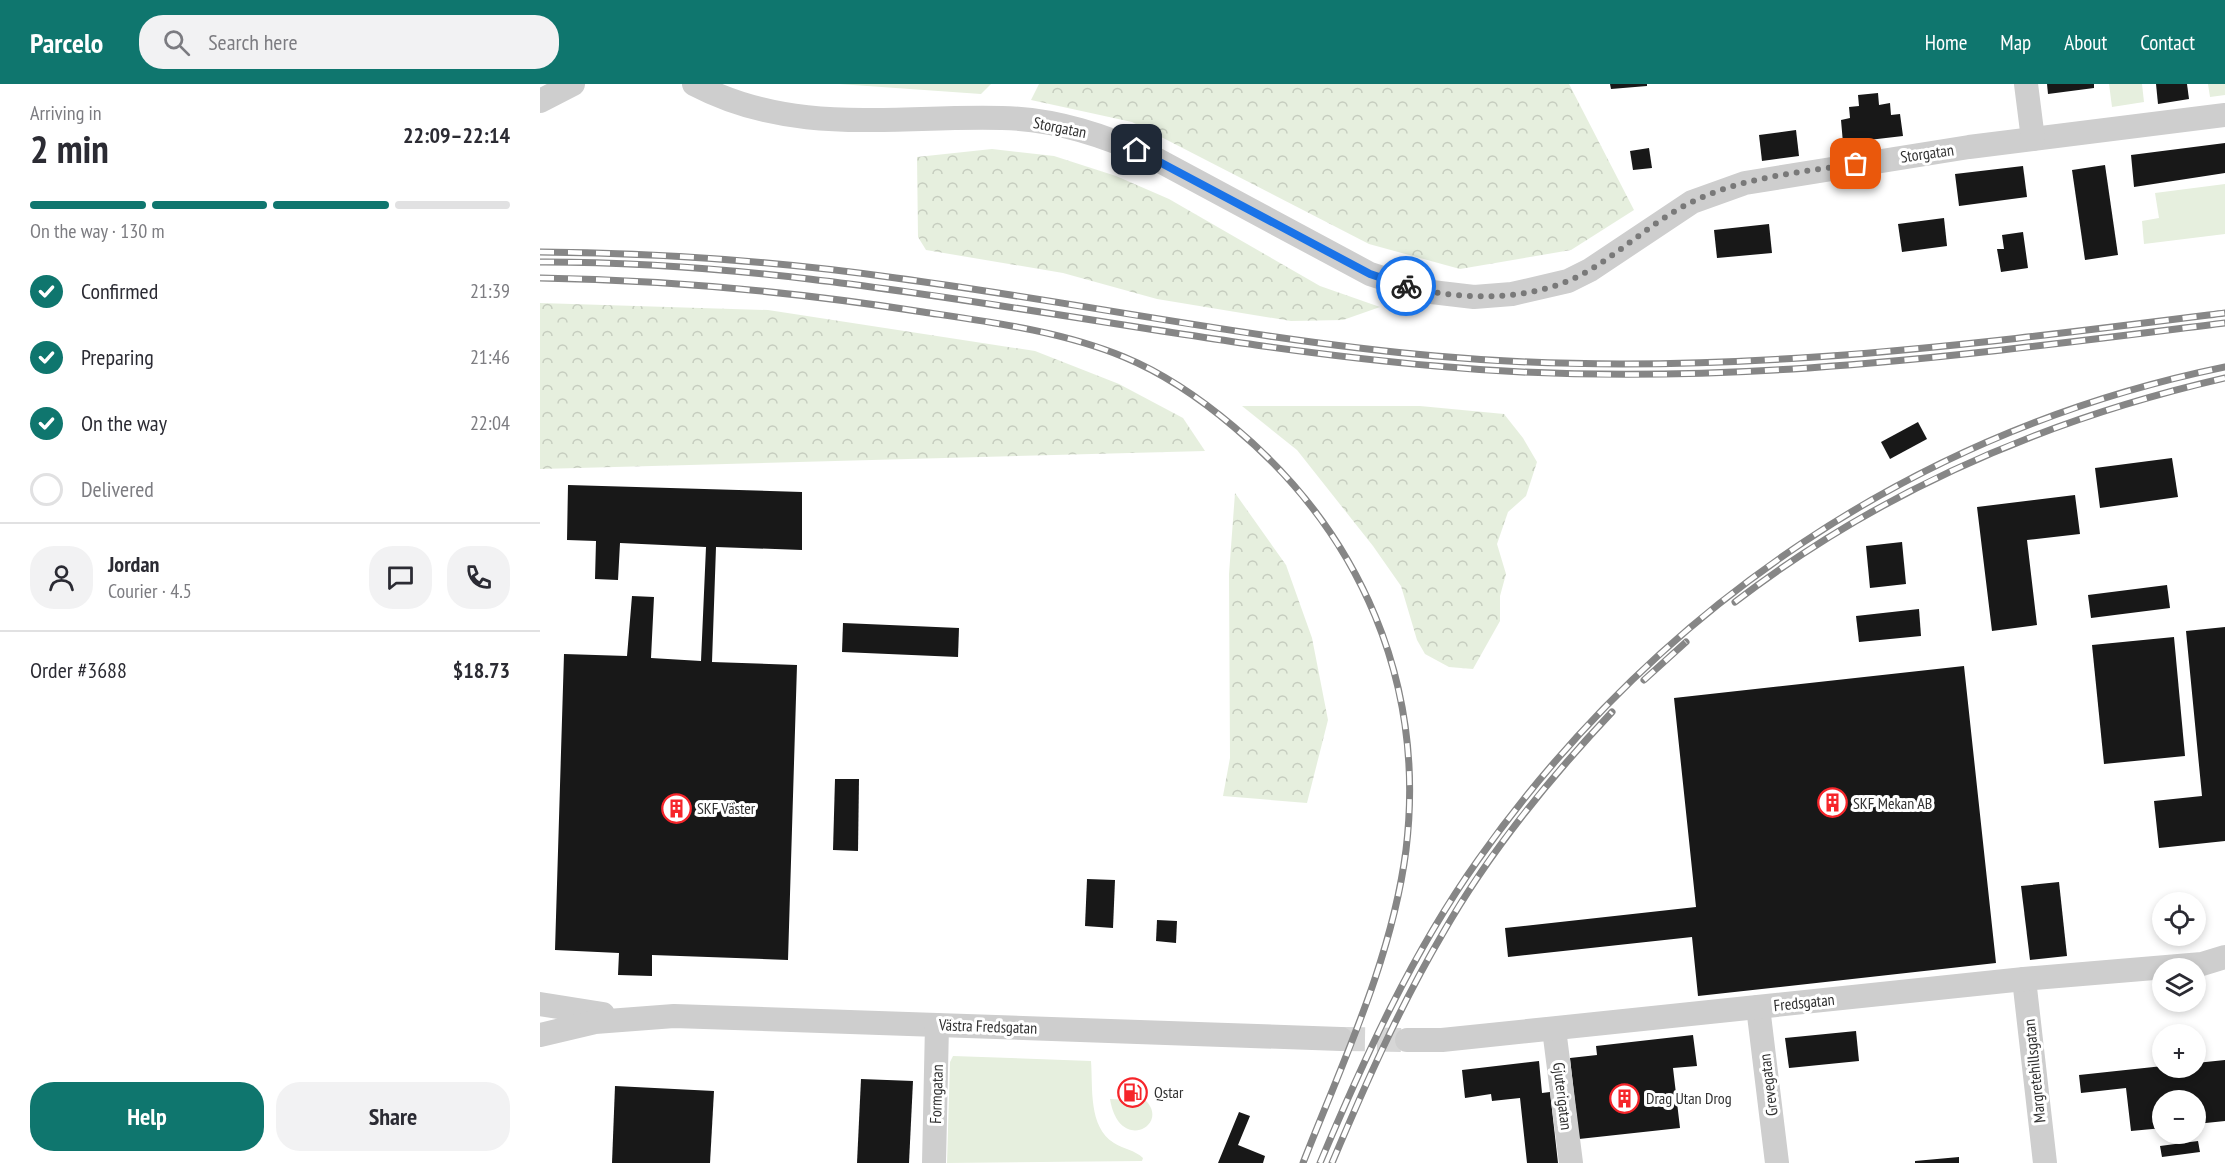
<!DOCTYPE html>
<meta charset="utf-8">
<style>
body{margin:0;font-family:"PT Sans Narrow",sans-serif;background:#f2f2f3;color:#2b2b33;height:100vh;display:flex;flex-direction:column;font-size:22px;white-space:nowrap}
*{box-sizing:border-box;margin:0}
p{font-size:20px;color:#7c7c81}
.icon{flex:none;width:33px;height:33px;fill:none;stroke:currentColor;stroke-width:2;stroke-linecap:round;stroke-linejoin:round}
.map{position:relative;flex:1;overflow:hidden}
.sheet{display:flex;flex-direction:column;background:#fff;width:540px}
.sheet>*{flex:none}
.tools{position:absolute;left:1612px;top:808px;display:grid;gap:12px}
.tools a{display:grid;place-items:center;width:54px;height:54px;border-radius:50%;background:#fff;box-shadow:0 3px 9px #0003;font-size:30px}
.pin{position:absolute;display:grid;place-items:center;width:51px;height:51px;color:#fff;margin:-26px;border-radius:12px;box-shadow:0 3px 9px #0006}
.courier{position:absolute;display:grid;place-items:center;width:60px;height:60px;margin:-30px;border:4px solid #1a73e8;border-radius:50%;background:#fff;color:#222;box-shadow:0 2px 8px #0007}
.overview em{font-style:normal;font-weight:600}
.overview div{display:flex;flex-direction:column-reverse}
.overview{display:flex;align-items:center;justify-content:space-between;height:102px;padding:0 30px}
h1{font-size:39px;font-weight:600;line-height:45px}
.bar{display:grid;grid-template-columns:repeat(4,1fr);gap:9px 6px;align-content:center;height:72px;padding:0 30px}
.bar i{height:8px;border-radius:4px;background:#e1e1e2}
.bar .active{background:#0f766e}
.bar p{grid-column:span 4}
.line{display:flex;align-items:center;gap:15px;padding:0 30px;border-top:2px solid #e1e1e2}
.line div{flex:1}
.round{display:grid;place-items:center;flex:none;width:63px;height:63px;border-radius:24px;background:#f2f2f3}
ol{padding:0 30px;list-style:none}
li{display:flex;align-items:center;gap:18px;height:66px}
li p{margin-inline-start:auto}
li .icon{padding:6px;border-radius:50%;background:#0f766e;color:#fff;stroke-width:4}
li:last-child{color:#7c7c81}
li i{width:33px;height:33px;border:3px solid #e1e1e2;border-radius:50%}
.primary-button{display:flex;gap:12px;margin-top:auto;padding:12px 30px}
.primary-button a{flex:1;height:69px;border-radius:24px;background:#0f766e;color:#fff;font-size:24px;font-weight:600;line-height:69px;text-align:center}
.primary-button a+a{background:#f2f2f3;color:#2b2b33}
header{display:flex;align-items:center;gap:36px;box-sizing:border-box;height:84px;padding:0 30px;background:#0f766e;color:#fff}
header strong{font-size:28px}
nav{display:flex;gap:33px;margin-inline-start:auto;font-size:21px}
.search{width:420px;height:54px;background:#f2f2f3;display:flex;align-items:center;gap:15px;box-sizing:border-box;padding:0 21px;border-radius:24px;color:#7c7c81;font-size:22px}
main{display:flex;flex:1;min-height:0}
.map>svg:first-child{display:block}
</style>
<header>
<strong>Parcelo</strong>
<div class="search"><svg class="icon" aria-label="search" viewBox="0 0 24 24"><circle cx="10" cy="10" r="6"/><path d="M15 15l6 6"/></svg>Search here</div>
<nav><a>Home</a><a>Map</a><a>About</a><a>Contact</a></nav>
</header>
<main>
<section class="sheet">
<div class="overview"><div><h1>2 min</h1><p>Arriving in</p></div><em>22:09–22:14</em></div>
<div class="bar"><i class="active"></i><i class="active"></i><i class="active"></i><i></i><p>On the way · 130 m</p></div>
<ol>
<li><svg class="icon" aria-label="check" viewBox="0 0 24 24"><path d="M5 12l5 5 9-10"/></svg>Confirmed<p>21:39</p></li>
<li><svg class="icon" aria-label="check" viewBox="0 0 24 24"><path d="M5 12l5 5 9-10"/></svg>Preparing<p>21:46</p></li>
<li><svg class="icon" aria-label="check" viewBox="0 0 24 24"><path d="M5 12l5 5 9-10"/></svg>On the way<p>22:04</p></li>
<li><i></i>Delivered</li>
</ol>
<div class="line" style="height:108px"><a class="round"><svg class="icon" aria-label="person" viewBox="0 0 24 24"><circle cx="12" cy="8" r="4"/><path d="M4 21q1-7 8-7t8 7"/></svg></a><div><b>Jordan</b><p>Courier · 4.5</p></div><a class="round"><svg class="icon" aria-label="chat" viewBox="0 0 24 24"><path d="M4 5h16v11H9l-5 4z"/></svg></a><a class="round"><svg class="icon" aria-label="phone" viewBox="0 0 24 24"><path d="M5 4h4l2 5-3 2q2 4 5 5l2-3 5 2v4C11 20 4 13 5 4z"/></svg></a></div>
<div class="line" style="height:78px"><div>Order #3688</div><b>$18.73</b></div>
<div class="primary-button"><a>Help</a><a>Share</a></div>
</section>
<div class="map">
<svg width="1685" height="1079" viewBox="0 0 1685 1079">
<defs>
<pattern id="forest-crowns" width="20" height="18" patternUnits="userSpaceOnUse" patternTransform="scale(1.5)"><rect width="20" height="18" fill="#e6efde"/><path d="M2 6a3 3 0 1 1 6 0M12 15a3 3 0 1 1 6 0" fill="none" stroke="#c6cdbf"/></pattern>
</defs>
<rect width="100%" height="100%" fill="#fff"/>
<g fill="#e6efde">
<polygon points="299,0 451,0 441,10"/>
<polygon points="1569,0 1602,0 1604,18 1572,23"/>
<polygon points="1668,0 1685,0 1685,11 1670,13"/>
<polygon points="1685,100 1685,150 1604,160 1602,137 1619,134 1615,109"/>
<path d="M413,972L551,977C553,1003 548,1043 574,1059C583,1065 595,1066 603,1074L602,1077L407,1079L410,978Z"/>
<path d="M570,1015L606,1017C630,1041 579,1070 570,1015Z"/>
</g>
<g fill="url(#forest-crowns)">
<polygon points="499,0 1029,0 1094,126 1031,166 920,185 829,160 592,38 491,16"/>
<polygon points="452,65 514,72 576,92 629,115 780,202 840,223 803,236 751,237 617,215 523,189 386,166 378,153 377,73"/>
<polygon points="0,219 228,226 495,267 579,300 643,334 665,367 0,385"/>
<polygon points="702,322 880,322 964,330 983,354 997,378 986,412 968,428 957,460 966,490 960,512 960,537 933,585 909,583 885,570 877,556 861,502 833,462 757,366"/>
<polygon points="695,409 746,481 772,554 788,636 767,719 683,712 690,674 689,490"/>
</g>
<g fill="#181818">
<polygon points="1070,0 1107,0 1107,2 1071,5"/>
<polygon points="1507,0 1554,0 1554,4 1508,10"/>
<polygon points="1616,0 1647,0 1649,15 1618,20"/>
<polygon points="1338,9 1339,21 1350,19 1351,31 1360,30 1363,52 1303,59 1301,36 1310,34 1309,23 1319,22 1318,11"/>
<polygon points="1256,46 1259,72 1222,77 1219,51"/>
<polygon points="1685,59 1685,89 1594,103 1591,71"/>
<polygon points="1109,64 1112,84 1093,86 1090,67"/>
<polygon points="1565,81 1578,171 1545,176 1532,86"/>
<polygon points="1483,82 1487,113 1419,122 1415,90"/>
<polygon points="1404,134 1407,162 1362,168 1358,140"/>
<polygon points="1229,140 1232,169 1177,174 1174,146"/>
<polygon points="1483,148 1488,184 1461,188 1457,165 1464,165 1462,151"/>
<polygon points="1378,338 1387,355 1350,375 1341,358"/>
<polygon points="1632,374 1638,413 1560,424 1555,384"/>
<polygon points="28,401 262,408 262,466 176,463 172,578 257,581 248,876 112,871 112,892 78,891 79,869 15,866 24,570 87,572 92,512 114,513 111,574 161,577 166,463 80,459 78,496 55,495 56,457 27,456"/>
<polygon points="1535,411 1540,450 1487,456 1497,541 1452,547 1437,423"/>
<polygon points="1362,458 1366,500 1330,504 1326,462"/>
<polygon points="1627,501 1630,524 1551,534 1548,511"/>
<polygon points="1379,525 1381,552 1319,558 1316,532"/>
<polygon points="303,539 419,544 418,573 302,568"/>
<polygon points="1685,543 1685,757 1619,764 1614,717 1662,712 1646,547"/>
<polygon points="1634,553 1645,672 1564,680 1552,561"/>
<polygon points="1424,582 1456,879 1158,912 1152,853 968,873 965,844 1156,823 1134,614"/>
<polygon points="295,695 319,695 318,767 293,766"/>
<polygon points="547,795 575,796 573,844 545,842"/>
<polygon points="1519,798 1527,872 1490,876 1481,802"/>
<polygon points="617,836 637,837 636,859 616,857"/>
<polygon points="1316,947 1319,977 1249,984 1245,954"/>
<polygon points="1153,951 1157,982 1133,984 1140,1044 1039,1055 1030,974 1057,971 1056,962"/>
<polygon points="1685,976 1685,1037 1656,1040 1656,1017 1623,1017 1623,1044 1591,1047 1586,1004 1541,1009 1539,991 1623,982 1656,984 1656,979"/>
<polygon points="999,977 1002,1009 1010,1008 1018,1079 987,1079 980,1014 952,1017 951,1010 925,1014 922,986"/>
<polygon points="321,995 373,997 369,1079 317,1079"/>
<polygon points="75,1002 174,1007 170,1079 72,1079"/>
<polygon points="699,1028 710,1032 698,1061 725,1072 723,1079 678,1079"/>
<polygon points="1658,1057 1660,1068 1622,1073 1620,1062"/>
<polygon points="1419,1073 1419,1079 1375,1079 1375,1077"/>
</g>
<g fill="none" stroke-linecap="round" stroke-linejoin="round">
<polyline stroke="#d6d6d6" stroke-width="24" stroke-dasharray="24 12" stroke-linecap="butt" points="801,955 867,956"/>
<g stroke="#cecece" stroke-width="24">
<path d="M154,0C255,53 354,31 462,34C516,35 566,52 614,74L830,190L883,207L934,213L972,210L1028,197L1050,186L1152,118L1205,99L1429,63L1685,31"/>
<polyline points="1486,0 1493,55"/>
<polyline points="0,17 33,0"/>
<polyline points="1484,895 1505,1079"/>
<polyline points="0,920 63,930"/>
<polyline points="1218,923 1237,1079"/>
<polyline points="1014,945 1031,1079"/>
<polyline points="0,951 55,938 134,932 801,955"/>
<polyline points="867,956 902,956 1484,895 1662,880 1685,873"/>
<polyline points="394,1079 397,941"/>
</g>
<defs>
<g id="rail">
<path d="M0,168C119,169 238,177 356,194C536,218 715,256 896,272C1161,296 1422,262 1685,229"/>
<path d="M0,178C303,177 596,256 896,282C1166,307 1418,272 1685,239"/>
<path d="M0,194C128,196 256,208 383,228C450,238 521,247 584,273C625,290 661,315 694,343C821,449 886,600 866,766C852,875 803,977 763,1079"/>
<path d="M1195,518C1341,406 1507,335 1685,294"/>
<polyline points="1104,596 1146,558"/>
<path d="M780,1079C824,975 872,869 938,776C1118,522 1378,346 1685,283"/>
<path d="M792,1079C825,1001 860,922 903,849C949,768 1009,695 1072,628"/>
</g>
</defs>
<use href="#rail" stroke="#868686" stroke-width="7"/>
<use href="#rail" stroke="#fff" stroke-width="4.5" stroke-dasharray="14" stroke-linecap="butt"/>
</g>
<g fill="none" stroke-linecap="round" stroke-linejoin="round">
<path stroke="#797979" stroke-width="6" stroke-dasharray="0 10.8" d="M866,202C924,218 1000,218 1053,184C1086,164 1116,135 1152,118C1202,93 1262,88 1316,80"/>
<polyline stroke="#1a73e8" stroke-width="8" points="597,66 830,190 866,202"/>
</g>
<defs>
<symbol id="building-ring" viewBox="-11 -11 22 22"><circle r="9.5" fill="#fff" stroke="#f6252a" stroke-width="1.5"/><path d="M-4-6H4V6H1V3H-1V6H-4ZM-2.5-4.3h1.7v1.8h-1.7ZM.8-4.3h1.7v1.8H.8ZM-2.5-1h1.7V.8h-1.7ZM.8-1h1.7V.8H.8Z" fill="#f6252a"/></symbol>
<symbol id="fuel-ring" viewBox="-11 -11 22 22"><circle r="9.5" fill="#fff" stroke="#f6252a" stroke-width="1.5"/><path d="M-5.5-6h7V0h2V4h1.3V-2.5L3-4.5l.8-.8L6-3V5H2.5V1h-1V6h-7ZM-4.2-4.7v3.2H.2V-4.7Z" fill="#f6252a"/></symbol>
</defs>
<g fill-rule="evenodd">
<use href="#building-ring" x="1276" y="702" width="33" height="33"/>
<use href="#building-ring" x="120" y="708" width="33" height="33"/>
<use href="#fuel-ring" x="576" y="992" width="33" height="33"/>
<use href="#building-ring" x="1068" y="998" width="33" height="33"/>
</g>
<g text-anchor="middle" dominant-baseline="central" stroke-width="6" stroke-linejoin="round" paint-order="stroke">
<g font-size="16" fill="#313131" stroke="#fff">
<text transform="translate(520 43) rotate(11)">Storgatan</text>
<text transform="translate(1387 69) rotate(-8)">Storgatan</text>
<text transform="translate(1264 918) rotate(-6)">Fredsgatan</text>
<text transform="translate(448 942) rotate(2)">Västra Fredsgatan</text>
<text transform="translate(1494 987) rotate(-96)">Margretehillsgatan</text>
<text transform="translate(1228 1001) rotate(-97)">Grevegatan</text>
<text transform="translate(396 1010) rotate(-88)">Formgatan</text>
<text transform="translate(1023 1012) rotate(83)">Gjuterigatan</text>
</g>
<g font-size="16" fill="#313131" stroke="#fff" text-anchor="start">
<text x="1313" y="719">SKF Mekan AB</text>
<text x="157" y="724">SKF Väster</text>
<text x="614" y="1008">Qstar</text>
<text x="1106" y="1014">Drag Utan Drog</text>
</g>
</g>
</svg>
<div class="tools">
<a><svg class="icon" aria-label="locate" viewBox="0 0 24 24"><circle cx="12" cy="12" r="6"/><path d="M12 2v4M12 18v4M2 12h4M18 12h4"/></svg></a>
<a><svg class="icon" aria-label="layers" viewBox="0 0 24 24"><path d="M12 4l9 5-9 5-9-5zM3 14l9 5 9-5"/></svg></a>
<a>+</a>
<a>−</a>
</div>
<div class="pin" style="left:1316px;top:80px;background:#ea580c"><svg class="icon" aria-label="bag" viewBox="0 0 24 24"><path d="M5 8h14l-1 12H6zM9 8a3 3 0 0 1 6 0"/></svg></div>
<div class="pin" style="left:597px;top:66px;background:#1f2937"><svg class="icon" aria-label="home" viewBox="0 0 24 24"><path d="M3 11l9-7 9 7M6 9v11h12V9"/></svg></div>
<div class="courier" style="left:866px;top:202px"><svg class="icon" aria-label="bike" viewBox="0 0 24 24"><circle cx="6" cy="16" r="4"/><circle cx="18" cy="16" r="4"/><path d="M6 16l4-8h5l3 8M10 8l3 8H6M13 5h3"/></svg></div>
</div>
</main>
